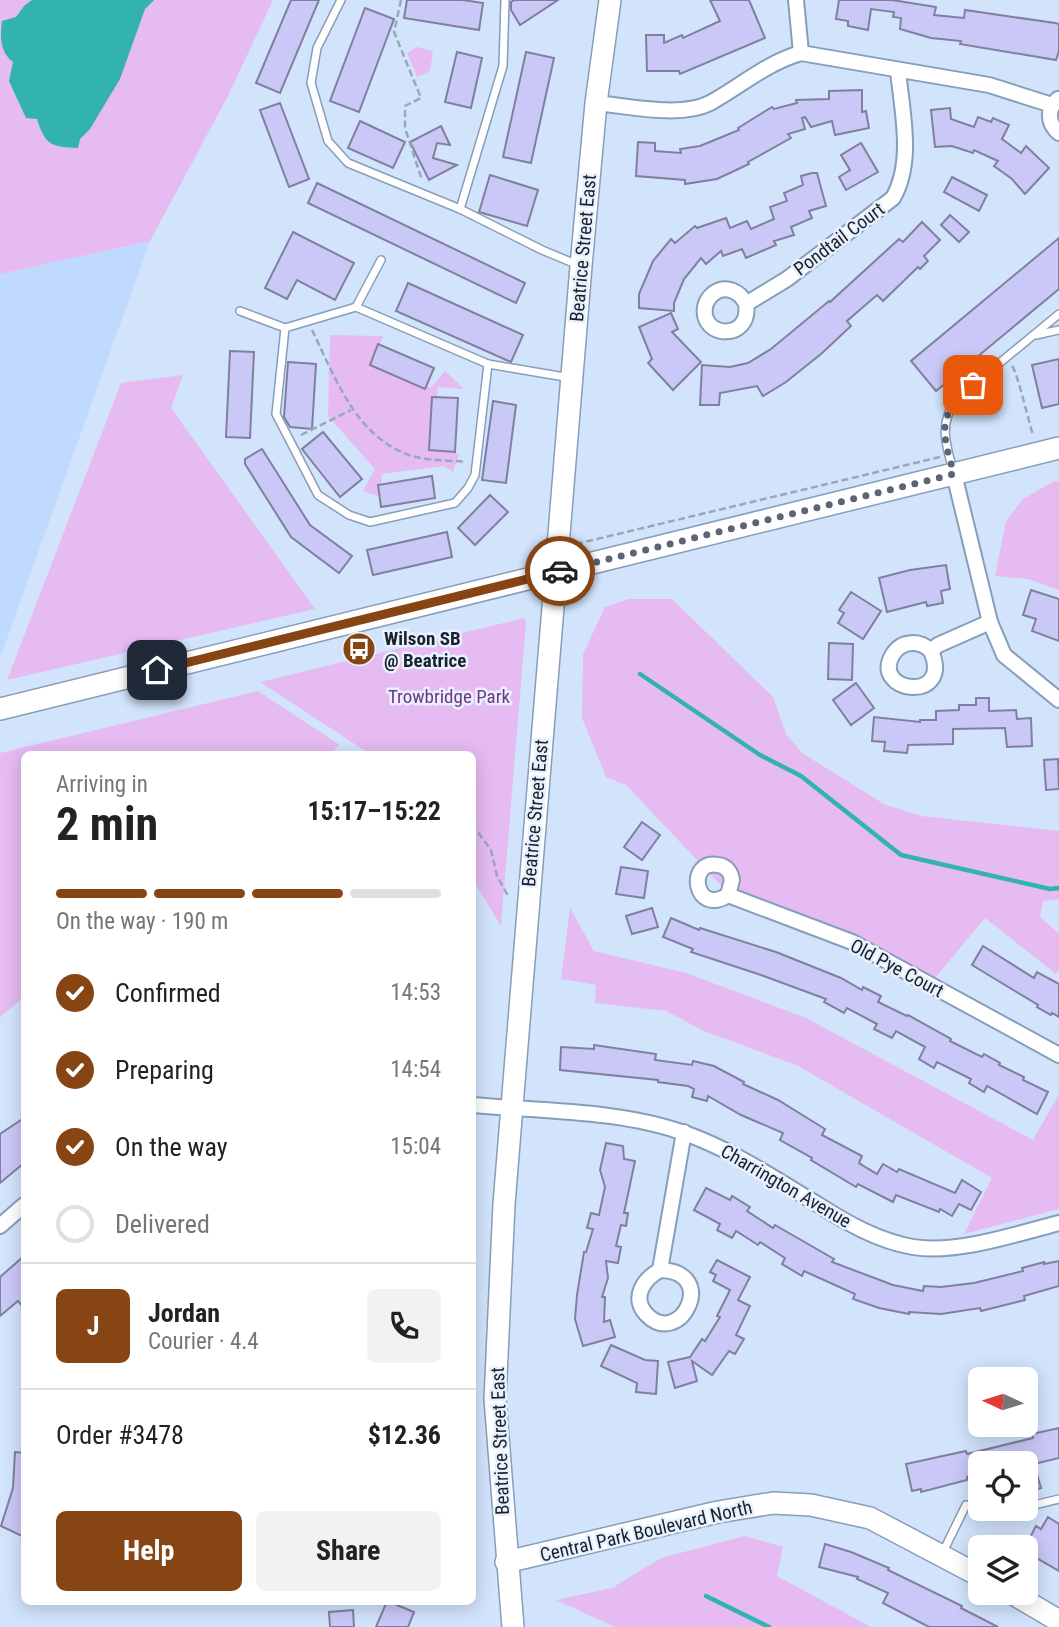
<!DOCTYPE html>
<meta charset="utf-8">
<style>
body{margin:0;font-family:"Roboto Condensed",sans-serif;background:#f2f2f2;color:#222;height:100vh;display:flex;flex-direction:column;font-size:26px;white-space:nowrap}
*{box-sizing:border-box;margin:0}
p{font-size:23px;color:#767676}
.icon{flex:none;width:38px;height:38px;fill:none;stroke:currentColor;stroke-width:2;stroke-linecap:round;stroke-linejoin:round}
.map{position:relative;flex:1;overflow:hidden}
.details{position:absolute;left:21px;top:751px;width:455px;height:854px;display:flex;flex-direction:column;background:#fff;border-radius:10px;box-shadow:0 4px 18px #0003}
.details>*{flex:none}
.needle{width:46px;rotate:274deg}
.controls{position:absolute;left:968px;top:1367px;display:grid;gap:14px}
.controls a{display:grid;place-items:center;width:70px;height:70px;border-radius:10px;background:#fff;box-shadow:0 4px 18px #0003;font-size:35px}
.pin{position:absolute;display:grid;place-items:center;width:60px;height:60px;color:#fff;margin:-30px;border-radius:14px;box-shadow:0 4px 10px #0006}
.courier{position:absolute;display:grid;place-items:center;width:70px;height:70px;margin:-35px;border:5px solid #874513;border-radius:50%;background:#fff;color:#222;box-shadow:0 2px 9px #0007}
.summary em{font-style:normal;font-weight:700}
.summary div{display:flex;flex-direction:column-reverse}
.summary{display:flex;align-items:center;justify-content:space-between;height:119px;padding:0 35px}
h1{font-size:46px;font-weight:700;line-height:52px}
.bar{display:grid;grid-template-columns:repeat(4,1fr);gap:10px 7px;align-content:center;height:84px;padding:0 35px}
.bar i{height:9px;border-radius:5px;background:#e0e0e0}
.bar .on{background:#874513}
.bar p{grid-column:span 4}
.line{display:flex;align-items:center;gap:18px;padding:0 35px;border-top:2px solid #e0e0e0}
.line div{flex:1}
.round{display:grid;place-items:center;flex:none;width:74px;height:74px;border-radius:10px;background:#f2f2f2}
ol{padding:0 35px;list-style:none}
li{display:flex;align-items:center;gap:21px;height:77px}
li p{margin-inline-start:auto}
li .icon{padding:7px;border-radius:50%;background:#874513;color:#fff;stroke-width:4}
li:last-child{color:#767676}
li i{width:38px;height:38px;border:4px solid #e0e0e0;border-radius:50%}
.cta{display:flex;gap:14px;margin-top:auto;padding:14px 35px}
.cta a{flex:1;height:80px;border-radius:10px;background:#874513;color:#fff;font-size:28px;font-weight:700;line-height:80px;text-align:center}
.cta a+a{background:#f2f2f2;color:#222}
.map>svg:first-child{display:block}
</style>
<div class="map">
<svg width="1059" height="1627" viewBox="0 0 1059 1627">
<rect width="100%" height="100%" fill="#d2e4fc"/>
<polygon fill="#bfdafe" points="150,241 0,658 0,274"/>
<g fill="#e5bbf2">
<polygon points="0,0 273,0 228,96 150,241 0,274"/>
<polygon points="417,47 433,51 430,71 417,77 407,53"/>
<polygon points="330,335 383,336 375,359 431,388 445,371 464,389 438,387 434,444 459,454 453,472 444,466 382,474 380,497 363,491 375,469 328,416"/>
<polygon points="183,375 171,408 315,609 7,680 121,383"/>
<polygon points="1054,481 1059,482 1059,590 1028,579 995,576 1006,521 1023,499"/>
<polygon points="629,599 672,599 773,697 786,734 802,753 884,804 921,816 1059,831 1059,899 1043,901 1040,917 1059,934 1059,969 1056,974 985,918 930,984 730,895 626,785 606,777 582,718 583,654 605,607"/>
<polygon points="524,618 526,623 501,926 473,880 472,754 370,754 260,682"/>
<polygon points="258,691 340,745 329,754 24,754 24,997 0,1017 0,753"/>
<polygon points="570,908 594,951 686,973 806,1018 1033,1140 1059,1094 1059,1209 964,1234 992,1178 798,1066 704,1031 666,1011 595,1003 596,985 561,979"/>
<polygon points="745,1536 783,1547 777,1576 871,1627 615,1627 556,1600 612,1588 661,1558"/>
</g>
<path fill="#32b3b0" d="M32,0H154L145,9L120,79L90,129L80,139L78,148C51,147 45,145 37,119L26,118L9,81L13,62C0,52 0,37 2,21L16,17L24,6Z"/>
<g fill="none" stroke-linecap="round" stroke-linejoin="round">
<g stroke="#32b3b0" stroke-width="4.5">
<polyline points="640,674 760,755 801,776 901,855 1050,889 1059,888"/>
<polyline points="706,1596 769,1627"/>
</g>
</g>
<g fill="#cac8f7" stroke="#807f9f" stroke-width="2">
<polygon points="291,0 319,0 280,93 256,83"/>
<polygon points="407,0 463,0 483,3 479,30 404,18"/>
<polygon points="514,0 558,0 520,25 511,10 511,2"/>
<polygon points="710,0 749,0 765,38 680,74 679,71 647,71 646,35 664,35 664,43 682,35 683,38 720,21"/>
<polygon points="839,0 892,0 936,7 934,15 964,18 965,10 1055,23 1059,24 1059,51 1056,60 960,44 961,41 931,38 900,29 901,18 893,17 894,12 871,9 868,30 848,26 848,21 836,19"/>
<polygon points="365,8 394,19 359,112 330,101"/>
<polygon points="457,52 482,58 471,108 445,102"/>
<polygon points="526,52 554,58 531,163 503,157"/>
<polygon points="862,90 862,112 866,111 869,128 835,135 832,121 811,127 805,117 802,118 805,129 788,134 791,138 748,162 749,164 717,179 685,184 685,180 636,176 638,142 655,143 655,151 681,153 680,149 700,146 739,130 738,128 772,107 774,109 797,103 796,100 829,99 829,91"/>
<polygon points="280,103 309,179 289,187 260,110"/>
<polygon points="950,108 951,119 974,127 978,117 991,122 993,118 1009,125 1002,139 1021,153 1026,146 1049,168 1025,194 1012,179 994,166 998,161 974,150 973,153 952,146 935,147 931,110"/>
<polygon points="360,121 405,142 393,168 348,148"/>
<polygon points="441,126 450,145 437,143 433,158 457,165 429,180 410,142"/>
<polygon points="861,143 878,172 846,190 839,177 850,170 841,155"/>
<polygon points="812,173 817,173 826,206 809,211 812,218 791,227 794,235 774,241 776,245 746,258 742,249 723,256 721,251 706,264 701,258 684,279 674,303 674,311 639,308 639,294 653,261 671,239 675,243 695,226 697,228 726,218 730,228 747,221 751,229 774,219 770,207 787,201 784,193 803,185 801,176"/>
<polygon points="490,175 538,190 527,226 479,212"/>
<polygon points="952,177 987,195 979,211 944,192"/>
<polygon points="317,183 525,283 516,303 308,203"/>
<polygon points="950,215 969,232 959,242 941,225"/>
<polygon points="922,222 940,240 924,256 928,261 920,269 918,267 883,301 877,295 847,321 851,326 821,354 786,382 763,396 757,386 720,393 719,405 700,405 702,365 730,367 748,363 771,349 829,301 830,302 899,239 903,242"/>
<polygon points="293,232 354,263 335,300 297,280 287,299 265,288"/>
<polygon points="1059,238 1059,289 936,391 911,361"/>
<polygon points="408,283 523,335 511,362 396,311"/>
<polygon points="671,313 678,329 672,332 701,362 673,390 648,363 652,359 639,327"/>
<polygon points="378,344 434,368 425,389 370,365"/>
<polygon points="230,351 254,352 250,438 226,437"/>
<polygon points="1059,359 1059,404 1042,408 1032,365"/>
<polygon points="288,362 316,364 312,429 290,427 284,417"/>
<polygon points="432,397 458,398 455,452 429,450"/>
<polygon points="493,401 516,405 506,483 482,480"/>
<polygon points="323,432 362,479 340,497 302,449"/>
<polygon points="262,449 310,525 352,556 339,573 291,537 245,464 245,459"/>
<polygon points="432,476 435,498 381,507 378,485"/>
<polygon points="490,495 508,512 475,545 458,528"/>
<polygon points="447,532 452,557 373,575 367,550"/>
<polygon points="946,565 950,589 941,591 943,603 927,606 926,602 887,612 879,578 910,570"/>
<polygon points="1031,590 1059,599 1059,641 1032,631 1036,619 1023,615"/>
<polygon points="851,592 881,611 863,639 838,623 844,613 839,610"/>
<polygon points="829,643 853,644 852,680 828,679"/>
<polygon points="856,683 874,708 851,725 833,700"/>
<polygon points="976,698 989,698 989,711 1016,710 1017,719 1031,718 1032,746 1007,747 1005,728 953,729 953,744 908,745 907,753 884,751 885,742 872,741 874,717 920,722 920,720 936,720 936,711 959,710 959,705 976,705"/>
<polygon points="1058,759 1059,789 1046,790 1044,760"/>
<polygon points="642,822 660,835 642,860 624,847"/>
<polygon points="621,867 648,871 644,898 616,894"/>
<polygon points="652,908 658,927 632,934 626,916"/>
<polygon points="671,918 699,930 700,928 776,952 841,978 862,990 863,987 881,996 878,1002 907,1016 908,1015 951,1039 950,1041 982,1057 984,1054 1000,1063 999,1065 1024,1077 1023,1080 1048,1092 1037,1114 987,1086 984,1092 969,1083 971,1079 937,1062 934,1068 919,1059 925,1047 896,1031 892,1038 874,1029 877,1024 847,1008 844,1013 824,1002 826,999 761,975 691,952 693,949 663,937"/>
<polygon points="983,946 1034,978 1037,972 1059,984 1059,1017 1052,1013 1051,1015 1037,1007 1038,1005 972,965"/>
<polygon points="594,1045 656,1054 655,1060 692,1065 693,1061 714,1066 744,1082 743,1084 778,1100 825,1129 822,1135 862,1156 859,1163 877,1174 883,1164 897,1172 899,1169 955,1193 962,1180 981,1192 971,1210 959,1204 952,1216 940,1209 939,1212 896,1195 893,1202 858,1184 856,1187 811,1160 812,1158 780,1140 783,1133 741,1115 708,1096 707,1101 692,1097 694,1089 688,1086 658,1082 658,1080 560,1070 561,1047 594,1049"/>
<polygon points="24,1118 24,1163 0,1183 0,1134"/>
<polygon points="606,1143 623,1146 624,1159 635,1161 624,1213 628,1213 626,1226 621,1225 616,1246 621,1247 618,1263 606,1261 608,1278 602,1297 605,1297 604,1322 610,1320 615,1337 583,1346 575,1319 577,1295 584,1252 586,1252 593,1229 587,1228 591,1213 599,1215 605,1187 600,1170"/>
<polygon points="706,1188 730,1200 732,1196 750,1207 747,1211 773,1228 775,1225 834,1259 832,1262 893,1285 923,1291 924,1286 941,1287 974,1283 1023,1271 1022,1268 1044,1262 1044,1264 1059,1261 1059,1286 1024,1296 1025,1300 981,1311 980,1308 941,1314 909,1312 909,1314 879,1308 853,1299 855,1294 804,1271 802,1276 782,1264 785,1258 760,1242 758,1245 736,1231 732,1238 717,1230 720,1224 694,1210"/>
<polygon points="24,1256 24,1308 18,1301 0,1316 0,1277"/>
<polygon points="717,1260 750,1277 738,1300 750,1306 736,1335 744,1339 735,1354 729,1351 712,1375 692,1361 697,1381 675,1388 668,1362 690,1357 702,1339 705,1341 720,1317 717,1316 730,1290 713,1281 716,1275 710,1272"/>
<polygon points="611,1345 645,1360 658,1361 656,1394 636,1392 637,1383 601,1366"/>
<polygon points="1059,1428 1059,1458 1034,1464 1041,1488 1026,1492 1026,1463 980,1463 980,1473 967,1477 967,1480 921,1492 921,1489 912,1491 906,1464 966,1451 967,1454 1033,1438 1032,1434"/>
<polygon points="15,1452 24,1453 24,1537 1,1526 13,1488"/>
<polygon points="1048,1517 1059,1524 1059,1571 1026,1552 1026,1545 1036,1526 1041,1529"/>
<polygon points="825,1544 851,1552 889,1568 888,1570 962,1606 961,1608 998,1627 929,1627 883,1603 888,1593 857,1579 858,1577 819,1567"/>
<polygon points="387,1601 414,1612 408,1627 376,1627"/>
<polygon points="353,1610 354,1627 330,1627 329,1612"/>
</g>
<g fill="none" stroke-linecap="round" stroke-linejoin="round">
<defs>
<g id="lane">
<polyline points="341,0 317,48 311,83 328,141 348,163 460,209"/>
<polyline points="505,0 503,66 460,209 542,250 578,265"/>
<polygon points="356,307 488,364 475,475 468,488 455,503 370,522 349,515 318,495 276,414 285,328"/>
<polyline points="356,307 381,260"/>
<polyline points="240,311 285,328"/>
<polyline points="1036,335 1059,330"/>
<polyline points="488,364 571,378"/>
<path d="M953,470C945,442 939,423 957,398L1059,314"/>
<polyline points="1026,1507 1059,1499"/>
<polyline points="942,1554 966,1505 991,1515 1019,1508"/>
</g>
<g id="street">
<polyline points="796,0 801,53"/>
<path d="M1058,99C1047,109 1047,123 1059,133"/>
<path d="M596,103C628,106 681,118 710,103C741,86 766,63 801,53L989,85L1052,105"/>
<path d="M746,304C740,291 726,285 714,293C709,297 706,301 705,307C700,339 752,341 746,304L787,279L893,198C914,162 902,111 898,71"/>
<polyline points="954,474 990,622 1004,655 1059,700"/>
<path d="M931,651C920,640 902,640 893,654C869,693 954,704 931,651L938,645L990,622"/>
<path d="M728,895L732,880C731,873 727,866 718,865C686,859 694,917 728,895L852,942L1059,1055"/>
<path d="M472,1105C541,1111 623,1110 687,1134C734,1151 775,1179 817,1204C847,1223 878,1241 913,1247C958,1254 1016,1234 1059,1223"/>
<polyline points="0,1226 24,1205"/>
<path d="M660,1270C644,1279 631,1297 646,1314C680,1350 720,1271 660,1270L684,1132"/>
</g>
<g id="secondary">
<polyline points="0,709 1059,448"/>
<polyline points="506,1562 718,1512 773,1503 811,1505 870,1518 980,1576"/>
<polyline points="1010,1592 1059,1621"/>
<polyline points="513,1627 495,1399 504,1204 581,266 596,103 610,0"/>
</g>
</defs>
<use href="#lane" stroke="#889db9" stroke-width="10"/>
<use href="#street" stroke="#889db9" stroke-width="18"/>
<use href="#secondary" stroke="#889db9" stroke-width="24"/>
<g stroke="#98a8bb" stroke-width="2.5" stroke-dasharray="7 3.5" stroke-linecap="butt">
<polyline points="401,0 394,32 421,98 405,106 405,128 422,180"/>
<path d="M312,330C336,379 356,438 412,456C429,461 449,460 466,462"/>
<path d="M1012,366C1017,371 1029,423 1033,435"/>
<polyline points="301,435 351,410"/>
<polyline points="576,544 940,457"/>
<polyline points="472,824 491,850 497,876 508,896"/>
</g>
<use href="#lane" stroke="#fff" stroke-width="7"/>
<use href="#street" stroke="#fff" stroke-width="14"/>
<use href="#secondary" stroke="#fff" stroke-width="21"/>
</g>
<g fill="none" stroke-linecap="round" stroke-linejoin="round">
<path stroke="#5a6675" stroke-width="7" stroke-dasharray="0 12.6" d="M560,571L954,474C942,432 936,415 973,385"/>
<polyline stroke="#874513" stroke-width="9" points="157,670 560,571"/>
</g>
<defs>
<symbol id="bus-disc" viewBox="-11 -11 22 22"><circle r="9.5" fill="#874513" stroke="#e8f1fd"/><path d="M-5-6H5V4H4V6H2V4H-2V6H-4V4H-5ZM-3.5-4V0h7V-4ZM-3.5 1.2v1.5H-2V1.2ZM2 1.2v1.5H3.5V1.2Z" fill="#fff"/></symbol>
</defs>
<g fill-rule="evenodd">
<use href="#bus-disc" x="340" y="630" width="38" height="38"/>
</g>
<g text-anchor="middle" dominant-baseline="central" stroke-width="5" stroke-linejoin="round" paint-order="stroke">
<g font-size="19" fill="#19222c" stroke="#e8f1fd">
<text transform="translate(839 239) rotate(-37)">Pondtail Court</text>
<text transform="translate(583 248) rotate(-85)">Beatrice Street East</text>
<text transform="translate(535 813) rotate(-85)">Beatrice Street East</text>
<text transform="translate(897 968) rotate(28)">Old Pye Court</text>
<text transform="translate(786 1186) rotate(30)">Charrington Avenue</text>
<text transform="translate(500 1441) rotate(-92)">Beatrice Street East</text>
<text transform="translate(646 1531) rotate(-13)">Central Park Boulevard North</text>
</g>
<g font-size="19" font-weight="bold" fill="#19222c" stroke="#e8f1fd" text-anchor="start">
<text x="384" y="638">Wilson SB<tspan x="384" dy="22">@ Beatrice</tspan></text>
</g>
<g font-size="19" fill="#733584" stroke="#e8f1fd">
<text x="449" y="696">Trowbridge Park</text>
</g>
</g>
</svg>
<div class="controls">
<a><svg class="needle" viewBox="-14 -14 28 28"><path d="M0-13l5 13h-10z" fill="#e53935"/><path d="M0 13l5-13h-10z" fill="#767676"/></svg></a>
<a><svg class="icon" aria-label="locate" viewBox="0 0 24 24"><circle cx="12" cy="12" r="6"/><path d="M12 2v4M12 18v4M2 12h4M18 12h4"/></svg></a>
<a><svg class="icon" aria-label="layers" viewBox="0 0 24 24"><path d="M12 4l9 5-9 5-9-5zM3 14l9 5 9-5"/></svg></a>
</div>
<div class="pin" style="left:973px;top:385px;background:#ea580c"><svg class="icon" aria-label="bag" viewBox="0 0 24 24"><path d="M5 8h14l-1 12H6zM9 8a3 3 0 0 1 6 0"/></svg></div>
<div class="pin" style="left:157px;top:670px;background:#1f2937"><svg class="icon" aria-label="home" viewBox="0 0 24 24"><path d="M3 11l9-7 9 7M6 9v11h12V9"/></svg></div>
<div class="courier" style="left:560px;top:571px"><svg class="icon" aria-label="car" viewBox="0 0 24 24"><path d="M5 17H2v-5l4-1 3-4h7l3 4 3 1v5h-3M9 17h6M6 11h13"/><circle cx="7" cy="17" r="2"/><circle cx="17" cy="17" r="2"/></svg></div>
<section class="details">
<div class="summary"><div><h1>2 min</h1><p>Arriving in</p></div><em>15:17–15:22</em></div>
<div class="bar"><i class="on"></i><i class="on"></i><i class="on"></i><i></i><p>On the way · 190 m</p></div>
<ol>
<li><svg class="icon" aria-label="check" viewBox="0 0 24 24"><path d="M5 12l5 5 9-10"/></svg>Confirmed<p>14:53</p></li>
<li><svg class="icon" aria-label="check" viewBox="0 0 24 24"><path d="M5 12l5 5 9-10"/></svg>Preparing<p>14:54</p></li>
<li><svg class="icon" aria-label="check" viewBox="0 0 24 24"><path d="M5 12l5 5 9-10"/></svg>On the way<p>15:04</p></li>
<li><i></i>Delivered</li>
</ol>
<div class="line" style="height:126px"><b class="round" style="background:#874513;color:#fff">J</b><div><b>Jordan</b><p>Courier · 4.4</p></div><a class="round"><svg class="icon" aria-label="phone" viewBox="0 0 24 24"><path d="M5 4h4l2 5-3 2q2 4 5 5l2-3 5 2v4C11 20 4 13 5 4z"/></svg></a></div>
<div class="line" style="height:91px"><div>Order #3478</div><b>$12.36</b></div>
<div class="cta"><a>Help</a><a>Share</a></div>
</section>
</div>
